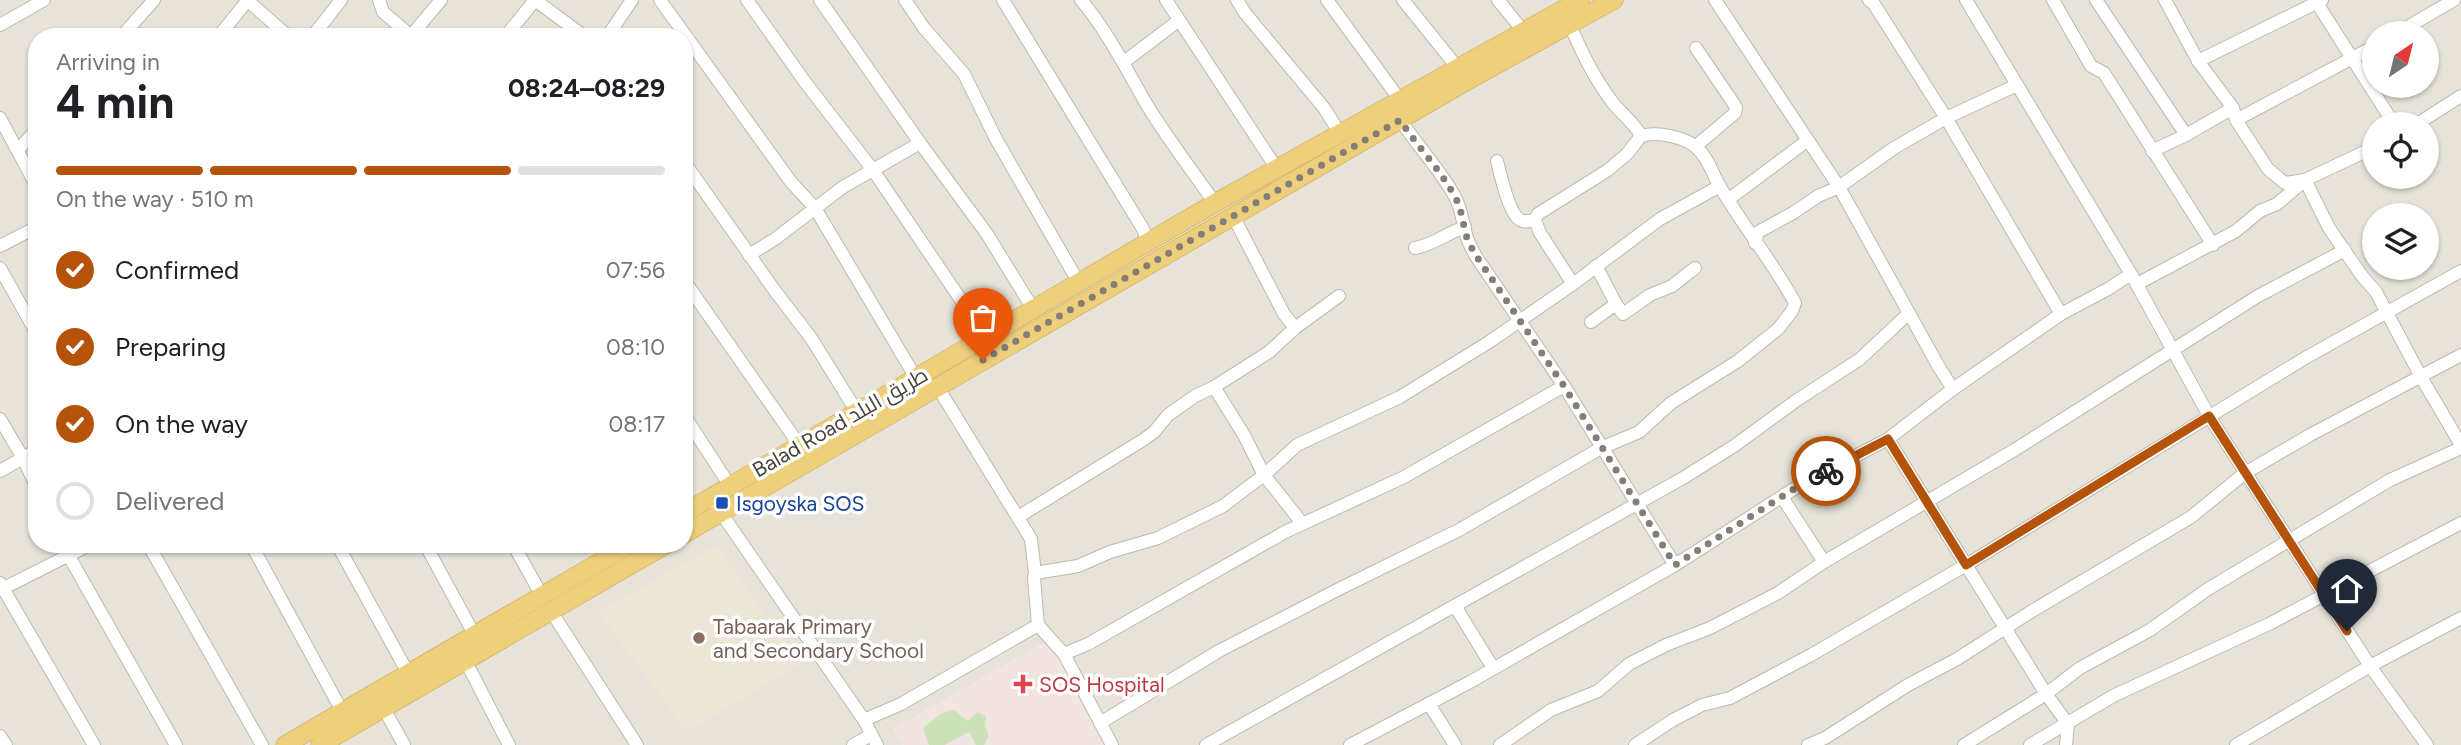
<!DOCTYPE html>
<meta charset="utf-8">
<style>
body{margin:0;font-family:Figtree,Cairo,sans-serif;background:#f2f2f2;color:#202124;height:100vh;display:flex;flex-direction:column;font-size:26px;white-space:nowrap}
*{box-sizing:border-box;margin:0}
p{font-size:23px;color:#757577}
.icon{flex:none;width:38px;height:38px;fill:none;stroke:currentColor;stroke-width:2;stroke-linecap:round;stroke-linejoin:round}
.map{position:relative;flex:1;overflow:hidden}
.panel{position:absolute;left:28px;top:28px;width:665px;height:525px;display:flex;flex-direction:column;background:#fff;border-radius:28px;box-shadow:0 2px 5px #0004}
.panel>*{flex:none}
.needle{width:46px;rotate:35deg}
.controls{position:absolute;left:2362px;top:21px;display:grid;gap:14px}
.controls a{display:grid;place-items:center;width:77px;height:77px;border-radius:50%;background:#fff;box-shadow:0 2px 5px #0004;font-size:35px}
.pin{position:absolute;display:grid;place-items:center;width:60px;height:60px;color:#fff;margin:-72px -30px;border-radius:50% 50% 50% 0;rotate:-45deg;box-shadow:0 0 7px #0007}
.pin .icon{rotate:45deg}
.courier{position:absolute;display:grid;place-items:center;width:70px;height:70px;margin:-35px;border:5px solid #b45309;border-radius:50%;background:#fff;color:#222;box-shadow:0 2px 9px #0007}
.headline em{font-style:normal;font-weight:700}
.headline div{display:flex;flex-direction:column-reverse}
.headline{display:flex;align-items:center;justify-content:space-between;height:119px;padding:0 28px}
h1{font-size:46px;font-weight:700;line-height:52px}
.bar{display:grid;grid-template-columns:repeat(4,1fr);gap:10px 7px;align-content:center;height:84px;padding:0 28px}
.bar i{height:9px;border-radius:5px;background:#e0e0e0}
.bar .active{background:#b45309}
.bar p{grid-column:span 4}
ol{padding:0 28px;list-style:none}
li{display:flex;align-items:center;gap:21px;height:77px}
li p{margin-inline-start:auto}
li .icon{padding:7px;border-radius:50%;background:#b45309;color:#fff;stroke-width:4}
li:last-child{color:#757577}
li i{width:38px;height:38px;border:4px solid #e0e0e0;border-radius:50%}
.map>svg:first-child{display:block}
</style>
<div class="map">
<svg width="2461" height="745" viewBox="0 0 2461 745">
<rect width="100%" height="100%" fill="#f3f1eb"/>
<path fill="#e7e3d9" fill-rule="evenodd" d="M0,0H2461V745H0ZM2375,33H2427V86H2375ZM37,37H684V544H37ZM2375,124H2427V177H2375ZM2375,215H2427V268H2375Z"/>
<polygon fill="#ebe6d6" points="716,545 800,664 687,732 598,612"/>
<polygon fill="#f2e4e0" points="1049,639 1110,745 902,745 893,729"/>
<path fill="#cce2b9" d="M954,710L967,721L978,712L986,717L985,726L989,736L984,745H976L969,732L945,745H929L923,728C932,721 942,711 954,710Z"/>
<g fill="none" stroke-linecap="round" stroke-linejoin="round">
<defs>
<g id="minor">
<polyline points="247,0 289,37"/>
<polyline points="379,0 383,12 411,36"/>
<polyline points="535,0 585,37"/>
<polyline points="660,0 791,182 815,208 916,378"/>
<polyline points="747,0 805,82 873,170 986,337"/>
<polyline points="820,0 920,143 987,234 1033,309"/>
<polyline points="905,0 924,28 964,74 996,139 1079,283"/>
<polyline points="1003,0 1143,229 1148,243"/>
<path d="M1081,0C1108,32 1126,69 1147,105C1168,139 1192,171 1215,203"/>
<polyline points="1166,0 1277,169"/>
<polyline points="1237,0 1245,13 1324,108 1341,135"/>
<polyline points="1327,0 1400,100"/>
<polyline points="1403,0 1457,67"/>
<polyline points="1498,0 1524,32"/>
<polyline points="1869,0 1874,4 1946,118 2061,314"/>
<polyline points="1966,0 2131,274 2209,416 2370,666 2427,745"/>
<polyline points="2053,0 2091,66 2104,73 2213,245"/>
<polyline points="2096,0 2186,135"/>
<polyline points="2165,0 2198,61 2233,108 2236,120 2268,169 2285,183 2305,180 2329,228 2362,276 2376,292 2421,377 2461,445"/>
<polyline points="2315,0 2394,124"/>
<polyline points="0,25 44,0"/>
<polyline points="2397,33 2454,0"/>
<polyline points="121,37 154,0"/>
<polyline points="218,37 248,0"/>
<polyline points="312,37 341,0"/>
<polyline points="410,37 441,0"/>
<polyline points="505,37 535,0"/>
<polyline points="607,37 632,0"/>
<polyline points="2198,61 2322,0"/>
<polyline points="1124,62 1178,21"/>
<polyline points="0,118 37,187"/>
<polyline points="2236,120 2375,46"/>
<polyline points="2417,124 2461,96"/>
<polyline points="1696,146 1735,113 1736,107 1696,48"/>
<polyline points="18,150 37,129"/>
<polyline points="2152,151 2186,135 2233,108"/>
<path d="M1497,161C1500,173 1509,213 1519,219C1524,223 1530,221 1535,220"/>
<polyline points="684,162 775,291 811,338 857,412"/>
<polyline points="1729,199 1808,140"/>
<polyline points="1233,216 1284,314 1295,328"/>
<polyline points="1755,243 1758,232 1793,213 1818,196 1839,187 1894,148 1946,118 2017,85"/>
<polyline points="0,246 37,227"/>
<path d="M1415,248C1433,245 1447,233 1465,227"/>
<polyline points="749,255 775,239 843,187 920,143"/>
<polyline points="1596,266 1616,304"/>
<polyline points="0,268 37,334"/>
<polyline points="684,280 800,446"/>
<polyline points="1573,284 1540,233 1535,220 1538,214 1608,170 1627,154 1641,136"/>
<polyline points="2137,284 2236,231 2260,211 2277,204 2305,180 2375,147"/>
<polyline points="1591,322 1616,304 1623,314 1650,295 1672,286 1695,268"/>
<polyline points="937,386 1031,539 1035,573 1034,578 1038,625 1064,654 1112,745"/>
<polyline points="1953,389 2061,314 2108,289 2131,274"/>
<polyline points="684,415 730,486"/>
<polyline points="0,419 23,458 37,488"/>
<polyline points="1888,439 2046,694 2068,724 2066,745"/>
<polyline points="0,471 37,450"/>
<polyline points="1782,497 1824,562"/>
<polyline points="717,507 864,720 877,745"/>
<polyline points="1018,517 1143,440 1154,432 1168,415 1195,396 1214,387 1269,352 1295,328 1339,296"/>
<polyline points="1302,523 1264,475 1297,445 1400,397 1489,342 1573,284 1660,219 1720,186"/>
<polyline points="62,544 176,745"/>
<polyline points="148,544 262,745"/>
<polyline points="251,544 342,711"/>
<polyline points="337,544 408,673"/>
<polyline points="425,544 474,634"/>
<polyline points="513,544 542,596"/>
<polyline points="1675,565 1800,485 1888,439 1953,389 1940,369 1839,187 1715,0"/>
<polyline points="1035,573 1078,566 1110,552 1158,538 1223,506 1264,475 1244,435 1214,387"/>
<polyline points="0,583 94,745"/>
<polyline points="0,590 91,544"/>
<polyline points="1455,606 1493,668"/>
<polyline points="551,611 637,745"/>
<polyline points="1064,654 1088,644 1285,532 1404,477 1564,386"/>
<polyline points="465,660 509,745"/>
<polyline points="1429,704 1455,745"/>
<polyline points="383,707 404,745"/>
<polyline points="864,720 901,704 1038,625"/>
<path d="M1100,723L1219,651L1339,589L1459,530L1601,448L1639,432L1671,403L1738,361L1778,329L1792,311L1795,303C1773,262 1742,225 1719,185C1712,172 1708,158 1697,148C1685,137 1657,131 1641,136C1637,126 1620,112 1613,103C1594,78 1582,53 1570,25"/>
<polyline points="0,736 6,745"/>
<polyline points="853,745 871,735"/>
<polyline points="1206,745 1683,478 1734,446 1797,400 1860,359 1909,313"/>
<path d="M1350,745L1470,682L1675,565L1564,386L1475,255C1472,248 1467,241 1466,234C1462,221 1462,210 1455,197C1440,169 1417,146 1400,119"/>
<polyline points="1500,745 1551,710 1598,691 1629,664 1666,645 1710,628 1778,593 1824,562 2016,449 2258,296 2345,250"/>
<polyline points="1635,745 1673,720 1702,705 1730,698 1811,655 1966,565 2305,358 2461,271"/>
<polyline points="1808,745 1825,738 1908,685 1957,659 2032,611 2191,517 2245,473 2310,435 2461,355"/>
<polyline points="1964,745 2046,694 2080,668 2150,630 2208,589 2390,480 2461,448"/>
<polyline points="2030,745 2115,695 2269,624 2461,523"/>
<polyline points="2236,745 2370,666 2461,618"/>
</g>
<g id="highway">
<polyline points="684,513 1215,203 1580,0"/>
<polyline points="684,534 1467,81 1614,0"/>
<polyline points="285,745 631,544"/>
<polyline points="320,745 667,544"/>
</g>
</defs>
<use href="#minor" stroke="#beb9ae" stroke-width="14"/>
<use href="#highway" stroke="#cba64d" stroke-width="19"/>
<use href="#minor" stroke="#fff" stroke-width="12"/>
<use href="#highway" stroke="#edcf7c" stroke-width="18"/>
</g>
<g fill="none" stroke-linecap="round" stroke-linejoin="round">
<path stroke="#837f77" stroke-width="7" stroke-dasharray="0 12.6" d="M983,360L1400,120C1417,146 1440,169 1455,197C1462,209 1462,221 1466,234C1467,241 1472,248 1475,254L1564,386L1675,565L1800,485L1826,471"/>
<polyline stroke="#b45309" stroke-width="9" points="1826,471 1888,439 1966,565 2209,416 2347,631"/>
</g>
<rect fill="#1a4fb4" stroke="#fff" stroke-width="2.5" x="715" y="496" width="14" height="14" rx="3.5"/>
<circle fill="#8d6e63" stroke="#fff" stroke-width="2.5" cx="699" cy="638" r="7"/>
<path fill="#e0444e" stroke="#fff" stroke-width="2.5" d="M1019.5 673.5h7v7h7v7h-7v7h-7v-7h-7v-7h7z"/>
<g text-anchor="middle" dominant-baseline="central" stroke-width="7" stroke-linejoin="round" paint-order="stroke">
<g font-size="21" fill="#464239" stroke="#fff">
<text transform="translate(840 422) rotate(-30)">Balad Road طريق البلد</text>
</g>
<g font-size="21" fill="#164399" stroke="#fff" text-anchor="start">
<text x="736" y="503">Isgoyska SOS</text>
</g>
<g font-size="21" fill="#785e54" stroke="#fff" text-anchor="start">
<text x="713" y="626">Tabaarak Primary<tspan x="713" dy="24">and Secondary School</tspan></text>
</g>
<g font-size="21" fill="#be3a42" stroke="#fff" text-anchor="start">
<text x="1039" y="684">SOS Hospital</text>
</g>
</g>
</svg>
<div class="controls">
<a><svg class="needle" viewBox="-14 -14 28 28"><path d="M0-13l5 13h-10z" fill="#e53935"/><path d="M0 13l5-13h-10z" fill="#757577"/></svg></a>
<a><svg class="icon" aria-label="locate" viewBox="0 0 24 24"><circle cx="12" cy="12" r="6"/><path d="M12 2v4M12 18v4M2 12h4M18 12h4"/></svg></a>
<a><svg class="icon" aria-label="layers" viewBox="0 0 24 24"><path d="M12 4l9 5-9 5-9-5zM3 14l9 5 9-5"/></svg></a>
</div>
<div class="pin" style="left:983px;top:360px;background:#ea580c"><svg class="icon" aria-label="bag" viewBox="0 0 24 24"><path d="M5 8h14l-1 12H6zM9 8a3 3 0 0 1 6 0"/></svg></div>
<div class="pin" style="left:2347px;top:631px;background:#1f2937"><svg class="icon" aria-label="home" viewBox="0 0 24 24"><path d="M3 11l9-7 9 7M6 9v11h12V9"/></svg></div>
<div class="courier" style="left:1826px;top:471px"><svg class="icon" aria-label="bike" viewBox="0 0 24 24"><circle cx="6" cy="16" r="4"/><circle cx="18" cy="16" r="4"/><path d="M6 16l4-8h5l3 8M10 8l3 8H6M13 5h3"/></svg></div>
<section class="panel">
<div class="headline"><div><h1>4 min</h1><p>Arriving in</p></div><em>08:24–08:29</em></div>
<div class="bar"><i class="active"></i><i class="active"></i><i class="active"></i><i></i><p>On the way · 510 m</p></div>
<ol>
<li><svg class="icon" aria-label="check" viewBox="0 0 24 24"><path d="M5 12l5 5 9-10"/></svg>Confirmed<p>07:56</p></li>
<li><svg class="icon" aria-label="check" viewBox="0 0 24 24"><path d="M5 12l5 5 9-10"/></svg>Preparing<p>08:10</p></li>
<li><svg class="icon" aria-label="check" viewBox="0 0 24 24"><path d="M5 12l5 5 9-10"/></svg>On the way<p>08:17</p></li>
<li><i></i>Delivered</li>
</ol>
</section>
</div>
